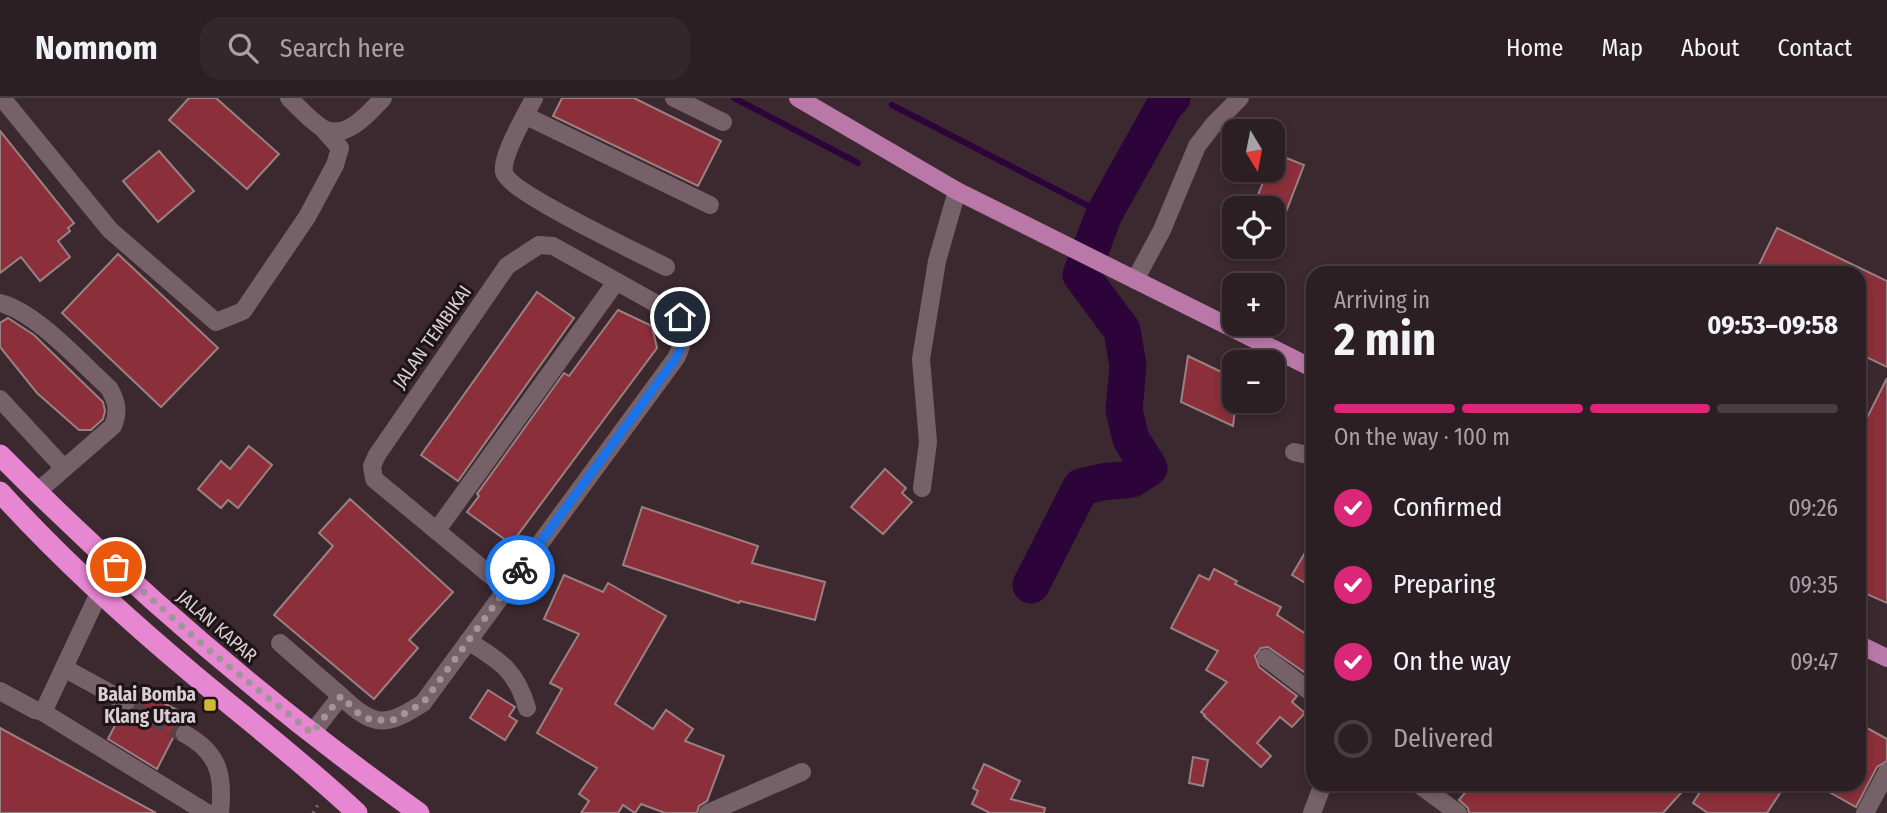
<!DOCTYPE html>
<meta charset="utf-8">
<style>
body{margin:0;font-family:"Fira Sans Condensed",sans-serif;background:#34272b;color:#f1f3f6;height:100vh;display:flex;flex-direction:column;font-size:26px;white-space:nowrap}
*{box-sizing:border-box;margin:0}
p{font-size:23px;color:#a6a2a6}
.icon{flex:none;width:38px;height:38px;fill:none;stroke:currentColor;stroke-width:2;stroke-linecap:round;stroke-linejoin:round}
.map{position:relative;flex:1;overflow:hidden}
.sheet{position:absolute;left:1306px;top:168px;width:560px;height:525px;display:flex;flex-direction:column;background:#2c1f23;border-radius:21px;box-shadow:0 4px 10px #0003,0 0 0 2px #483d41}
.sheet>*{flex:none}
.needle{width:46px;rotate:170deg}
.buttons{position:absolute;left:1222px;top:21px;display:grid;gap:14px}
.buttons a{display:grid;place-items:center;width:63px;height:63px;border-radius:14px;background:#2c1f23;box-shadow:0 4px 10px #0003,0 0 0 2px #483d41;font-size:35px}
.pin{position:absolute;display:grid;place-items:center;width:60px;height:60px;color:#fff;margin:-30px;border:4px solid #fff;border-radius:50%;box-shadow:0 2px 7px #0007}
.courier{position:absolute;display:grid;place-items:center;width:70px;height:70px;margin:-35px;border:5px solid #1a73e8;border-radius:50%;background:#fff;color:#222;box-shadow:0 2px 9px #0007}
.head em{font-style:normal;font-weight:700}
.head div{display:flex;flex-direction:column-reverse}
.head{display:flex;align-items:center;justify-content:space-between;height:119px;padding:0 28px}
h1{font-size:46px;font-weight:700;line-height:52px}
.bar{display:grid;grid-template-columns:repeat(4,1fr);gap:10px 7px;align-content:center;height:84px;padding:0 28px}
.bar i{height:9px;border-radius:5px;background:#483d41}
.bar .on{background:#db2777}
.bar p{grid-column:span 4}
ol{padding:0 28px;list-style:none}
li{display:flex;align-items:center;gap:21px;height:77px}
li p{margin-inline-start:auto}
li .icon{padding:7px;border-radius:50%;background:#db2777;color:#fff;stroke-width:4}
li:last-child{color:#a6a2a6}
li i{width:38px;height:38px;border:4px solid #483d41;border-radius:50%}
header{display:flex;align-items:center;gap:42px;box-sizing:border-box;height:98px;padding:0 35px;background:#2c1f23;border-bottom:2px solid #483d41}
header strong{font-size:33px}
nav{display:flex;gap:38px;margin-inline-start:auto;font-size:24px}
.search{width:490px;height:63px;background:#34272b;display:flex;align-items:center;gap:18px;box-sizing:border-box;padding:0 24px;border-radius:21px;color:#a6a2a6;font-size:26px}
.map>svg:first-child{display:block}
</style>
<header>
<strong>Nomnom</strong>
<div class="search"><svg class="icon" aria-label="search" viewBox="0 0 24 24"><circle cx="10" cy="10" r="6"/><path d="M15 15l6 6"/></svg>Search here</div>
<nav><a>Home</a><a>Map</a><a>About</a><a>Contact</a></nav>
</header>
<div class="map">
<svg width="1887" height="715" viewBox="0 0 1887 715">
<rect width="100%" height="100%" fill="#3b292f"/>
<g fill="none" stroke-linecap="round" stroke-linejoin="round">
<g stroke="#2c043a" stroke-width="6">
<polyline points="734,0 858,65"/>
<polyline points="892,7 1104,116"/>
</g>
<polyline stroke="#2c043a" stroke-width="37" points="1031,487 1081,389 1102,384 1132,381 1149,370 1131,341 1124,312 1128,268 1122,232 1081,177 1104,116 1165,7 1172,0"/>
</g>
<g fill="#8b2f3a" stroke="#998182" stroke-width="2">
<polygon points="189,0 216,0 279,56 247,91 169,22"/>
<polygon points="562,0 634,0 721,43 698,88 553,18"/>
<polygon points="0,33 74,125 68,130 70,133 58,143 70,159 40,183 21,159 0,175"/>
<polygon points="159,53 194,93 158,124 123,83"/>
<polygon points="1274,55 1304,67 1286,114 1256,102 1268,72 1272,72"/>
<polygon points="1777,130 1887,183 1887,269 1858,255 1858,175 1755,175"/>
<polygon points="118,156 218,250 161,309 62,215"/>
<polygon points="537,194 574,220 458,383 421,357"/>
<polygon points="618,212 652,228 657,250 511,446 467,414 479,398 477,396 564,275 569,278"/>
<polygon points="8,220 34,237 103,304 105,313 103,321 91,332 79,332 37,295 0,249 0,225"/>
<polygon points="1188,258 1234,280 1234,303 1236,303 1233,328 1181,304"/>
<polygon points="1887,280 1887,505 1858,492 1858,338"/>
<polygon points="249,348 272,367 238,410 228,402 221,410 198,391 221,363 230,371"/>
<polygon points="885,371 906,390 902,395 912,404 883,436 851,409"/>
<polygon points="350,401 453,494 409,542 418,550 374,601 274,517 333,448 319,435"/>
<polygon points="642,409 758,448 752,465 825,484 815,522 740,503 739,505 623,467"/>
<polygon points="1312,443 1312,489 1292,477"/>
<polygon points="1214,471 1237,483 1235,486 1281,509 1277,517 1312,540 1312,561 1304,574 1268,549 1261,550 1255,558 1259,569 1297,598 1292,604 1305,615 1292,629 1280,619 1257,645 1271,658 1261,669 1204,618 1205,617 1201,614 1227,584 1206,572 1218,553 1171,530 1199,477 1209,482"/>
<polygon points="564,477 603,494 608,485 666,518 615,606 653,631 666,612 693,631 685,643 724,658 707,703 699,708 697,715 665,715 641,706 635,715 623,707 618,715 581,715 589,703 579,696 597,670 537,635 562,591 550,585 579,536 544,521"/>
<polygon points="135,590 185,616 175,631 174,638 157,671 108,641 122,614 131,614 136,609 137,603 132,595"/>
<polygon points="488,592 515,609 509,618 517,623 505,642 470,620"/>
<polygon points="1858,625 1887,641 1887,663 1877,669 1856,709 1815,686 1858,686"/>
<polygon points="0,630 156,715 0,715"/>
<polygon points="1193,659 1208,662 1203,688 1189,685"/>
<polygon points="984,666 1020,683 1011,701 1045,710 1044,715 990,715 972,706 978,693 973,690"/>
<polygon points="1472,686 1689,686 1663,715 1469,715 1468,710 1459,702"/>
<polygon points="1705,686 1786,686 1767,715 1708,715 1693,705"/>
</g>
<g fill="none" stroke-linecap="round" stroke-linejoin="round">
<polyline stroke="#534247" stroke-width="18" stroke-dasharray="18 9" stroke-linecap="butt" points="126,604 185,636"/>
<polyline stroke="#7c6d72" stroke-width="3.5" stroke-dasharray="2 5" stroke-linecap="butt" points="313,715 319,705"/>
<g stroke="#766168" stroke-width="18">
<polyline points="2,0 110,132 216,224 243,213 307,119 335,67 340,50 324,32"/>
<path d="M289,0C299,10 310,22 322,30C345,44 369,15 383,0"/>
<path d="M534,0C526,17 501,57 504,74C508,94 641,156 666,169"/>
<polyline points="674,0 723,24"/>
<polyline points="526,18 710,107"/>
<polyline points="1135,182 1162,132 1197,48 1214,26 1240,0"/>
<path d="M0,205C36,214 80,264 109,290C117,304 119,313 113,328L37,394"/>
<polyline points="0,301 63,369"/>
<polyline points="1294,354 1312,358"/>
<polyline points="922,390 928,344 921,261 937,163 957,93"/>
<polyline points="437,432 616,184"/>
<path d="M468,543C500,563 516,572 527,610"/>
<polyline points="280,545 341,598 312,635"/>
<polyline points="1266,560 1312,595"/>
<polyline points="64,570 126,604"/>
<polyline points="0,593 35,612 41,613 45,610 100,493"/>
<path d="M341,598C374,630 386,629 423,605L676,260C684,245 684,236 680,219L553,148L539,147L507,168L377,357L372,368L374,381L507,491"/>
<polyline points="41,613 207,715"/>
<path d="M185,636C219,655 224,677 220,715"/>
<polyline points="1418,686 1458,715"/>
<polyline points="708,715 802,674"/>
<polyline points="1312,715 1323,686"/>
<polyline points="1865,715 1887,674"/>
</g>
<g stroke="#ba78a8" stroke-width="18">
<polyline points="798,0 957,93 1312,270"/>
<polyline points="1858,546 1887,560"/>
</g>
<g stroke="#e787d2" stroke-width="21">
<path d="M0,357C130,488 269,608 419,715"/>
<path d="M0,394C59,459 127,521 194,577C249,623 305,666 357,715"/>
</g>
</g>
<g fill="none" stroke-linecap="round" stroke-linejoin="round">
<polyline stroke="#a29499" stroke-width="7" stroke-dasharray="0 12.6" points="116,469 205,549 312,635 341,598 359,616 371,622 393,622 423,605 520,472"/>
<path stroke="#1a73e8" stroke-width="9" d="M520,472L676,260C684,245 684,236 680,219"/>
</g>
<rect fill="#cfb837" stroke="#1d1417" stroke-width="2.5" x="203" y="600" width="14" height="14" rx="3.5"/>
<g text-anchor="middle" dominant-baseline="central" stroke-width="6" stroke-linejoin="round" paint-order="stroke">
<g font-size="19" fill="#daced2" stroke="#1d1417">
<text transform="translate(432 239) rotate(-55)">JALAN TEMBIKAI</text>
<text transform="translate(217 528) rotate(41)">JALAN KAPAR</text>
</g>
<g font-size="19" font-weight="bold" fill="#daced2" stroke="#1d1417" text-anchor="end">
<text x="196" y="596">Balai Bomba<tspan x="196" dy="22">Klang Utara</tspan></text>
</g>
</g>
</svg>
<div class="buttons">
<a><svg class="needle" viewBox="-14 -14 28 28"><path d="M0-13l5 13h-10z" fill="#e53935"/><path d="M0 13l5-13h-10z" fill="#a6a2a6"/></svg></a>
<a><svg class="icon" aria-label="locate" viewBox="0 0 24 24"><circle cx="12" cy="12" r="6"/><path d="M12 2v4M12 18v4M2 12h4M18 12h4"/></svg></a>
<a>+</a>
<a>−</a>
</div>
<div class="pin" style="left:116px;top:469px;background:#ea580c"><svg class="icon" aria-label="bag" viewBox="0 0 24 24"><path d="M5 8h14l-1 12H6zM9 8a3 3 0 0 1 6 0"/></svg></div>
<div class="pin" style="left:680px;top:219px;background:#1f2937"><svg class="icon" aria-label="home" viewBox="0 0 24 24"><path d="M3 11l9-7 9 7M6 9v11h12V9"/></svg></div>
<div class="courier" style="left:520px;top:472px"><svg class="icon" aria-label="bike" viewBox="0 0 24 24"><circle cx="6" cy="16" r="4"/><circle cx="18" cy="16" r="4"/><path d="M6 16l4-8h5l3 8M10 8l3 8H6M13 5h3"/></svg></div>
<section class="sheet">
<div class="head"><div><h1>2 min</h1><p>Arriving in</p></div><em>09:53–09:58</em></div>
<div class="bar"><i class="on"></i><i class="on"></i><i class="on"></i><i></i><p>On the way · 100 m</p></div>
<ol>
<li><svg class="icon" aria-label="check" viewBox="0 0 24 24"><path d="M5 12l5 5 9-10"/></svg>Confirmed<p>09:26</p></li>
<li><svg class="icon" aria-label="check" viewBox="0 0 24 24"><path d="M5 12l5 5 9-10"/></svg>Preparing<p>09:35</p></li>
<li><svg class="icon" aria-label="check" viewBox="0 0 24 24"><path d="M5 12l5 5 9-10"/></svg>On the way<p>09:47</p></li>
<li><i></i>Delivered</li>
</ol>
</section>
</div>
